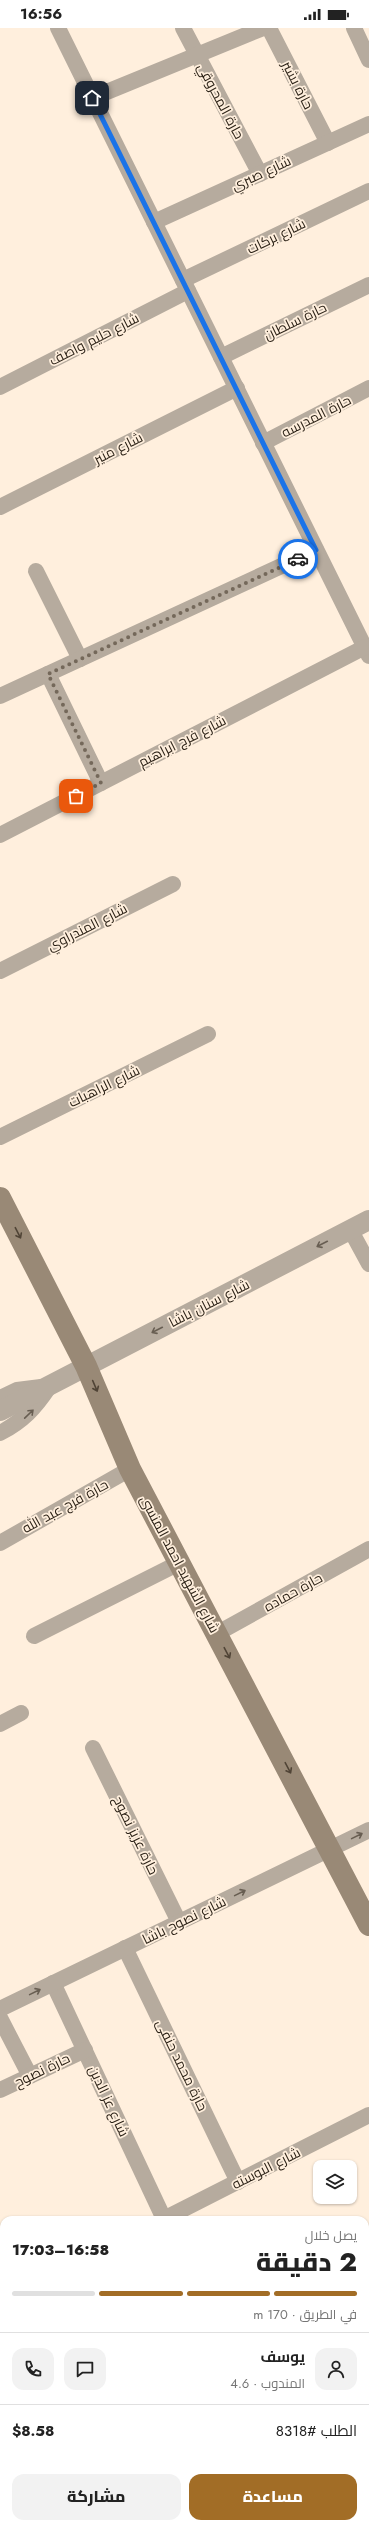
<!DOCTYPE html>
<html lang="ar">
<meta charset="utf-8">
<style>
body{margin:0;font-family:Jost,Cairo,sans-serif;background:#f2f2f2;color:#222;direction:rtl;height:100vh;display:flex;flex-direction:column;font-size:15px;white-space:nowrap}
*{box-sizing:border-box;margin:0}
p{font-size:13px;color:#767676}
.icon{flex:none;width:22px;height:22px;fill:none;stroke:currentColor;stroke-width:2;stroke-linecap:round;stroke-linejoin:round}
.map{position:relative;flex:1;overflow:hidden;direction:ltr}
.side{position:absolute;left:0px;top:2188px;width:369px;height:312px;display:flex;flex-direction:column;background:#fff;border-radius:12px 12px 0 0;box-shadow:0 1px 3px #0004;direction:rtl}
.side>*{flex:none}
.fabs{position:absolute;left:313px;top:2132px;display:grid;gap:8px}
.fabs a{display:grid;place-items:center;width:44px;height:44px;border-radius:8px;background:#fff;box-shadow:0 1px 3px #0004;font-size:20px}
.pin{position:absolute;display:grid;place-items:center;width:34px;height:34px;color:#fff;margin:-17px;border-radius:8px;box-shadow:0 2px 6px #0006}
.courier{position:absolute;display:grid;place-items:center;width:40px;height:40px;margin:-20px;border:3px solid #1a73e8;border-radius:50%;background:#fff;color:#222;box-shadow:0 1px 5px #0007}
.headline em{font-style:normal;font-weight:800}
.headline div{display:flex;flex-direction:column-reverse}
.headline{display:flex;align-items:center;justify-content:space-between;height:68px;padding:0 12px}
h1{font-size:26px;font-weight:800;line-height:30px}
.bar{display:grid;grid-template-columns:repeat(4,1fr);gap:6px 4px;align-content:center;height:48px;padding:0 12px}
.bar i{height:5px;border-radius:3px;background:#e0e0e0}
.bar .active{background:#a26d26}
.bar p{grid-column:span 4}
.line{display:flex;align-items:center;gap:10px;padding:0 12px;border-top:1px solid #e0e0e0}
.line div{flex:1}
.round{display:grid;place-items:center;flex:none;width:42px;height:42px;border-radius:12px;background:#f2f2f2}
.primary-button{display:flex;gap:8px;margin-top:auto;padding:8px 12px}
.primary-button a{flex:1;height:46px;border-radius:12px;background:#a26d26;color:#fff;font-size:16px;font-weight:800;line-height:46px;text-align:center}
.primary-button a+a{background:#f2f2f2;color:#222}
.status{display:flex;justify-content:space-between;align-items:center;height:28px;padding:0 20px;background:#fff;direction:ltr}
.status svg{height:11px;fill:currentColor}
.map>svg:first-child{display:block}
</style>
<div class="status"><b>16:56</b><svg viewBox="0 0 49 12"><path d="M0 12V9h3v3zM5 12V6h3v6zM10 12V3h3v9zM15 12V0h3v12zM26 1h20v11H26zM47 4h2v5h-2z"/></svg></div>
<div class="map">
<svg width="369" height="2500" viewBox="0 0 369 2500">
<rect width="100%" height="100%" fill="#ffefdd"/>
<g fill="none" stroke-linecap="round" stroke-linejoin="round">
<g stroke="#b6ab9e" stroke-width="16">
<polyline points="58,0 369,628"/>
<polyline points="183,0 260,146"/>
<polyline points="269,0 328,115"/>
<polyline points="354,0 369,32"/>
<polyline points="92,70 263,0"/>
<polyline points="154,194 369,96"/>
<polyline points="183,252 369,163"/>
<polyline points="221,329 369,257"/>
<polyline points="0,359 188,263"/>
<polyline points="263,415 369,360"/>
<polyline points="0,479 237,360"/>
<polyline points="36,543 80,631"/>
<polyline points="48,646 101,755"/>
<polyline points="0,668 316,522"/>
<polyline points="0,807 365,619"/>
<polyline points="0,943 173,856"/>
<polyline points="0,1109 208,1006"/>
<polyline points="350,1201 369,1236"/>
<polyline points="0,1370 17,1362 41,1359"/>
<path d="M0,1405C23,1393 35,1380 49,1359"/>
<polyline points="0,1515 130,1441"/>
<polyline points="216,1606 369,1521"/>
<polyline points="34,1608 179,1535"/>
<polyline points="0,1696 21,1685"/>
<polyline points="93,1720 179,1894"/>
<polyline points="125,1920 238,2154"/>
<polyline points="53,1955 164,2191"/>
<polyline points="0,1981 369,1802"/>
<polyline points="0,1990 30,2048"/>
<polyline points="0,2062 85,2022"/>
<polyline points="162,2192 369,2087"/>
<polyline points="365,2365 369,2363"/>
<polyline points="223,2496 225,2500"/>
</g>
<g stroke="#b6ab9e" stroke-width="20">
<polyline points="0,1383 369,1192"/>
<polyline points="0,2263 4,2272"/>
<polyline points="96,2496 97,2500"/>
<polyline points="0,2498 1,2500"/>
</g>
<polyline stroke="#998976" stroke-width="22" points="0,1170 86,1338 130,1441 369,1897"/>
<g stroke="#9d9081" stroke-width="3" stroke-dasharray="8 4" stroke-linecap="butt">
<polyline points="0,2347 4,2356"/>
<polyline points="0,2379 4,2388"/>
<polyline points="48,2496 50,2500"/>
<polyline points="62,2496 63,2500"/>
</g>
</g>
<defs><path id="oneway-shaft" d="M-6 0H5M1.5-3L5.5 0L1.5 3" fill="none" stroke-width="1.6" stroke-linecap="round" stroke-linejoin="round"/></defs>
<g stroke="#504436">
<use href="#oneway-shaft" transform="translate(18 1205) rotate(63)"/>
<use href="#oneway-shaft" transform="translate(95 1358) rotate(67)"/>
<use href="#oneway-shaft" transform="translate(227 1625) rotate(62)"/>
<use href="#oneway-shaft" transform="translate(288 1740) rotate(62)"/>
</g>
<g stroke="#685e52">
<use href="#oneway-shaft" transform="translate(322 1216) rotate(153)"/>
<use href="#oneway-shaft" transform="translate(157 1302) rotate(153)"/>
<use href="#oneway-shaft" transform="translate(29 1386) rotate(-44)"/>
<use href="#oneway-shaft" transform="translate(357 1808) rotate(-26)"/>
<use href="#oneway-shaft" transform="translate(240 1865) rotate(-26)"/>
<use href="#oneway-shaft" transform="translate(35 1964) rotate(-26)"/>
</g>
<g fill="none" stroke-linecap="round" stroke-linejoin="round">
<polyline stroke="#74685a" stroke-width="4" stroke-dasharray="0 7.2" points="76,768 101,755 48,646 298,531"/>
<polyline stroke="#1a73e8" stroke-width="5" points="92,70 316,522 298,531"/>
</g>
<g text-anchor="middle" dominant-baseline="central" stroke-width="3.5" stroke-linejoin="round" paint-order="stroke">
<g font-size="14" fill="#291f14" stroke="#ffefdd">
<text transform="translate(298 57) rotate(63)">حارة بشير</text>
<text transform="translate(221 73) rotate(62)">حارة المحروقي</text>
<text transform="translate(261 145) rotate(-25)">شارع صبري</text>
<text transform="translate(276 208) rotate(-26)">شارع بركات</text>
<text transform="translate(295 293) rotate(-26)">حارة سلطان</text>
<text transform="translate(94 311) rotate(-27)">شارع حليم واصف</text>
<text transform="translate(316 388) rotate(-27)">حارة المدرسه</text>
<text transform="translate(118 420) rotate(-27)">شارع منير</text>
<text transform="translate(182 713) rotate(-27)">شارع فرج ابراهيم</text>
<text transform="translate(87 899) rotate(-27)">شارع المندراوي</text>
<text transform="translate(104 1058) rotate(-26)">شارع الراهبات</text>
<text transform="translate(209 1275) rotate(-27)">شارع سنان باشا</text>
<text transform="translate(65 1478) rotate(-29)">حارة فرج عبد الله</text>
<text transform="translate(180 1536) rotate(62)">شارع الشهيد احمد المنسى</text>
<text transform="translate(293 1564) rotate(-29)">حارة حماده</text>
<text transform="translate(136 1807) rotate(64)">حارة عزيز نصوح</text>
<text transform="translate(184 1892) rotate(-26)">شارع نصوح باشا</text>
<text transform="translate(182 2037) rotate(64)">حارة محمد حنفى</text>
<text transform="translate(42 2042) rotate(-26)">حارة نصوح</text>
<text transform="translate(109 2073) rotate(65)">شارع عز الدين</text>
<text transform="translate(266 2140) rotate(-27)">شارع البوسته</text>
</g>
</g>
</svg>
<div class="fabs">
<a><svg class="icon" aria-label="layers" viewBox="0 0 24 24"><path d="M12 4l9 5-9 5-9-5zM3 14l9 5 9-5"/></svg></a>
</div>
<div class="pin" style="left:76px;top:768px;background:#ea580c"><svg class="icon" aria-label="bag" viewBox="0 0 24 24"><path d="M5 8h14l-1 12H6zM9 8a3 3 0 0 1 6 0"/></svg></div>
<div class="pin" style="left:92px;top:70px;background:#1f2937"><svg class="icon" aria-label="home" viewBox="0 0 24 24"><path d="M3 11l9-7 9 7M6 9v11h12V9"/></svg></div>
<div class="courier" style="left:298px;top:531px"><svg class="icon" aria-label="car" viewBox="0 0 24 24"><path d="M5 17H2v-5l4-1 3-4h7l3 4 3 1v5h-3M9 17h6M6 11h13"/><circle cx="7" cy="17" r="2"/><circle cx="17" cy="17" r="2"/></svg></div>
<section class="side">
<div class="headline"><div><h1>2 دقيقة</h1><p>يصل خلال</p></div><em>16:58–17:03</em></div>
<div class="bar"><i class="active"></i><i class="active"></i><i class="active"></i><i></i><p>في الطريق · 170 m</p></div>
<div class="line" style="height:72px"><a class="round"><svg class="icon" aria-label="person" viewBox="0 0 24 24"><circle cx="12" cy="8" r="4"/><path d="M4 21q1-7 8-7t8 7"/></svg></a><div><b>يوسف</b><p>المندوب · 4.6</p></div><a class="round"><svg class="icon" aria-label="chat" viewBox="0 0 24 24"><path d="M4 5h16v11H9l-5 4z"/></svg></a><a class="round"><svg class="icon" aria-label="phone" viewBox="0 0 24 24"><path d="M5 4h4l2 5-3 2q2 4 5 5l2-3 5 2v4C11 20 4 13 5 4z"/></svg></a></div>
<div class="line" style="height:52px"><div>الطلب #8318</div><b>$8.58</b></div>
<div class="primary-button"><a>مساعدة</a><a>مشاركة</a></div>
</section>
</div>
